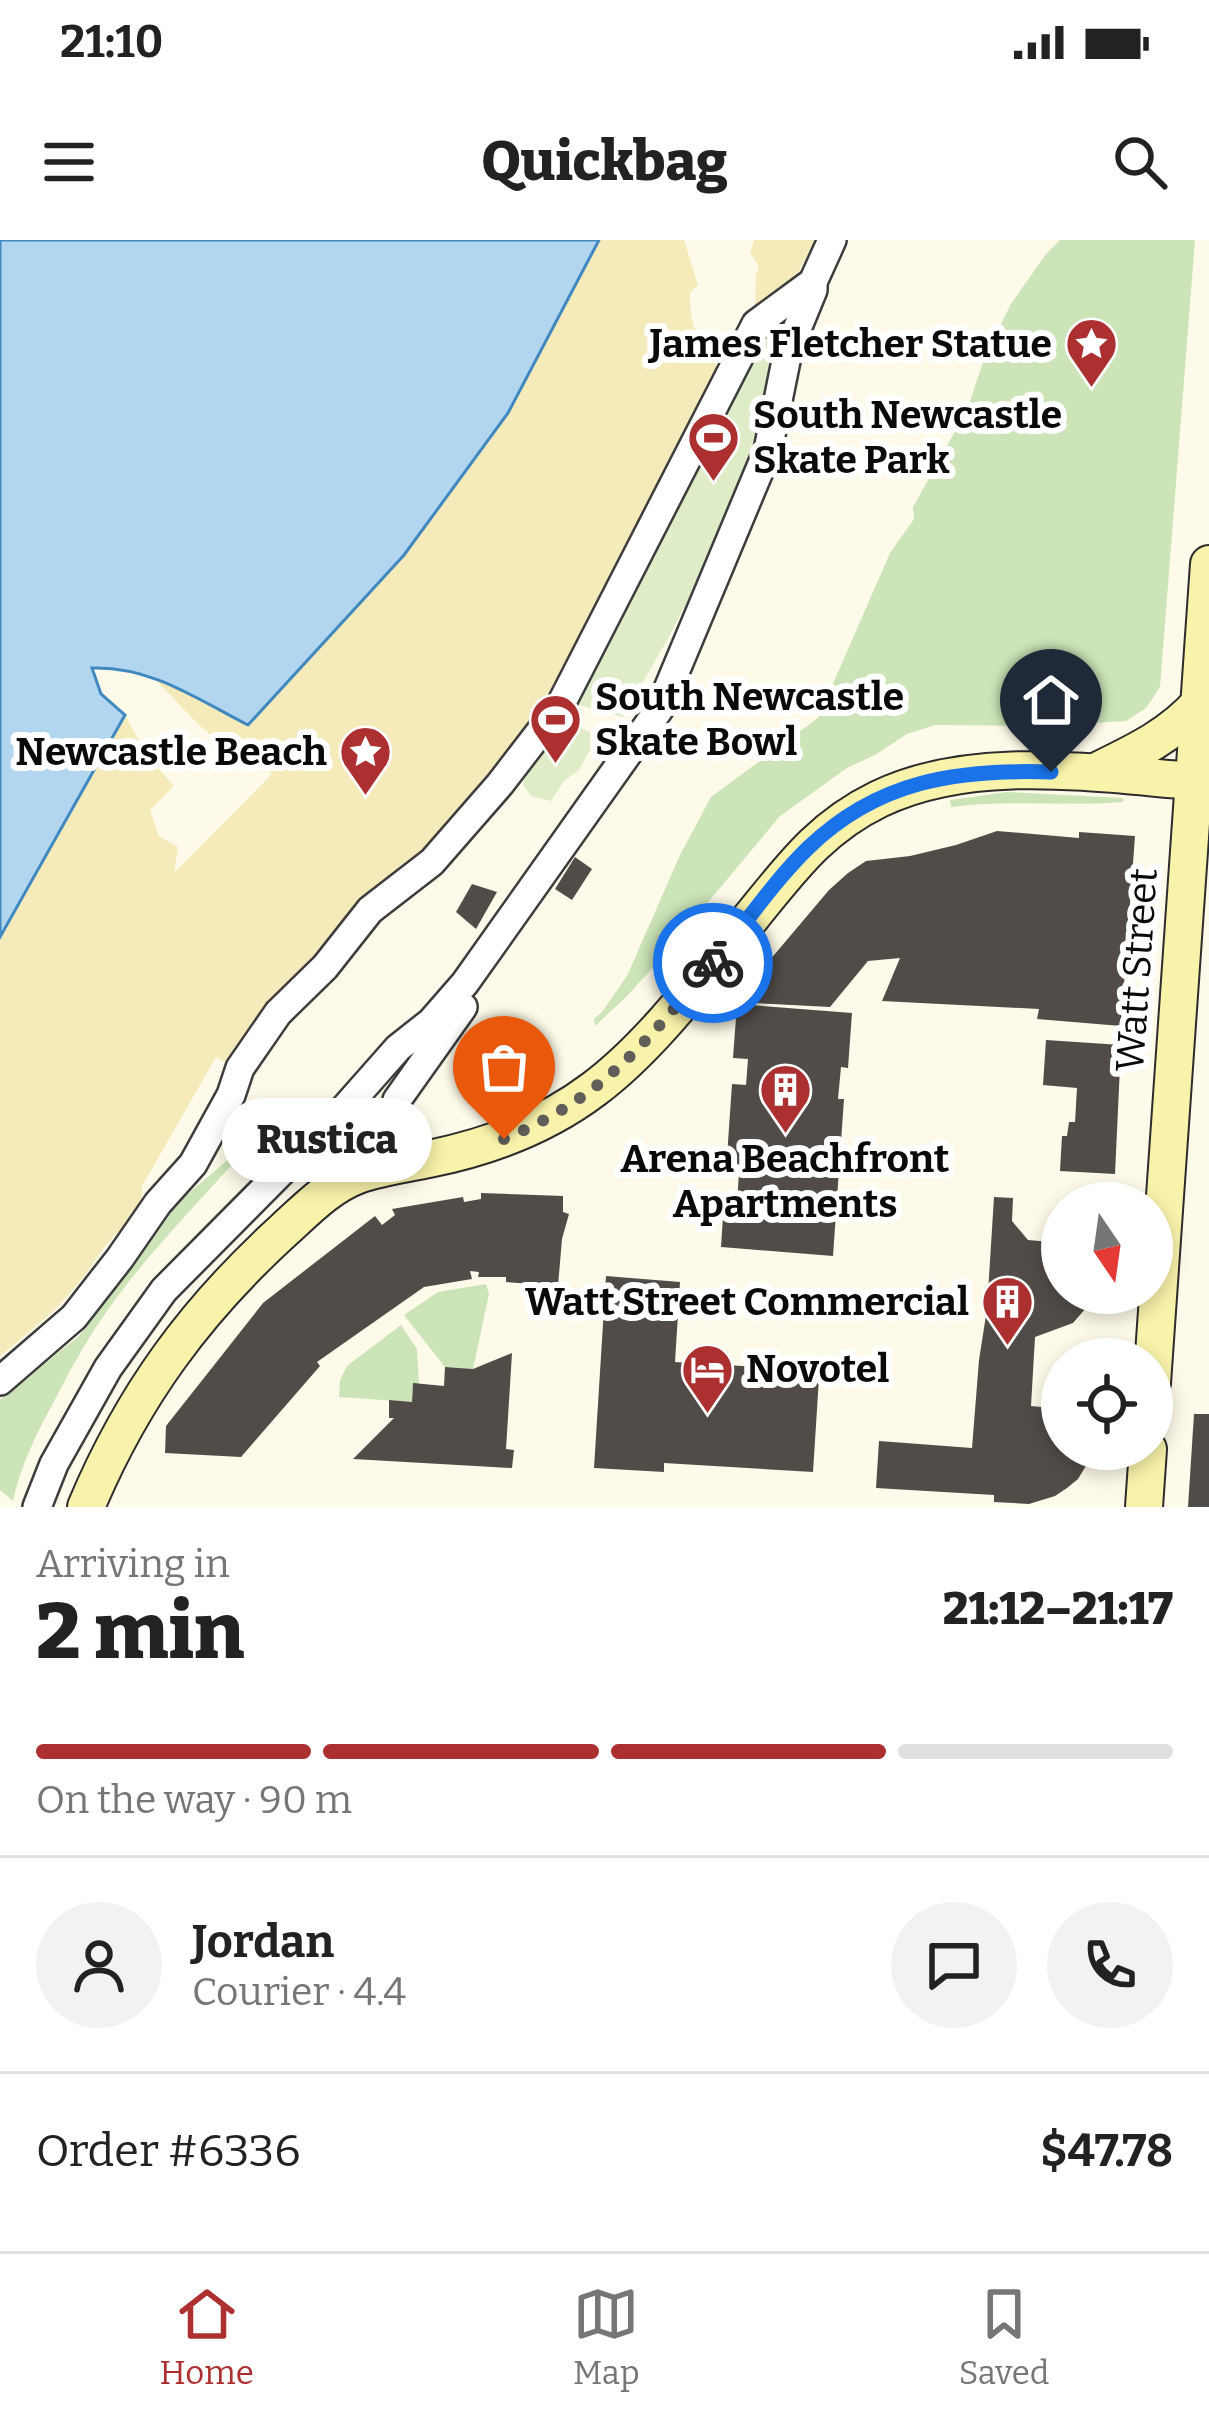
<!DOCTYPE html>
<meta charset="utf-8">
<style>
body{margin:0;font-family:Bitter,serif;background:#f2f2f2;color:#222;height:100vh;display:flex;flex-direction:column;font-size:45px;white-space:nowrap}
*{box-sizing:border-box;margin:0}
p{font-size:39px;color:#767676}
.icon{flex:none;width:66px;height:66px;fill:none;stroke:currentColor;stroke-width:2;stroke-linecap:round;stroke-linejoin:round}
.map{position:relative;height:1267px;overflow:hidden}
.sheet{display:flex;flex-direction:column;background:#fff;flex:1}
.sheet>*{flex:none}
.needle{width:78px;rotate:167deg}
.tools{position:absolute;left:1041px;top:942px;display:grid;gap:24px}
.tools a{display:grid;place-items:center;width:132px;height:132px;border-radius:50%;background:#fff;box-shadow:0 6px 18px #0003;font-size:60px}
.pin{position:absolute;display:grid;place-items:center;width:102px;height:102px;color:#fff;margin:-123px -51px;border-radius:50% 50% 50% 0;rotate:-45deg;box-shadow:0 0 12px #0007}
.pin .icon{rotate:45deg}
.courier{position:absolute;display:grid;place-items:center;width:120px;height:120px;margin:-60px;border:9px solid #1a73e8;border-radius:50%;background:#fff;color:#222;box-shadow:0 3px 15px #0007}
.bubble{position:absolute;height:84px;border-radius:42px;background:#fff;box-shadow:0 6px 18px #0003;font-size:39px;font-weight:800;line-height:84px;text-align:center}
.summary em{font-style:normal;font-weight:800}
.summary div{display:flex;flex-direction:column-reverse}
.summary{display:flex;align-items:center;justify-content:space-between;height:204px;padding:0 36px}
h1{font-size:78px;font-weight:800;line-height:90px}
.bar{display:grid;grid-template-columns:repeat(4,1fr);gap:18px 12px;align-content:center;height:144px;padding:0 36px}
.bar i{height:15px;border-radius:9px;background:#e0e0e0}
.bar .active{background:#ad3030}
.bar p{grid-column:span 4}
.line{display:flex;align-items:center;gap:30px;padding:0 36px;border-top:3px solid #e0e0e0}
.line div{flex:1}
.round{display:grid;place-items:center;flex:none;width:126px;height:126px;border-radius:63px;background:#f2f2f2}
.status{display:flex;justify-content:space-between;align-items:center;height:84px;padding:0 60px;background:#fff;direction:ltr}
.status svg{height:33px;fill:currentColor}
header{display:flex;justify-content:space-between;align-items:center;height:156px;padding:0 36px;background:#fff;font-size:54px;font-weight:800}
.tab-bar{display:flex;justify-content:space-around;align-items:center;height:168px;border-top:3px solid #e0e0e0;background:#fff;font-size:33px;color:#767676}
.tab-bar a{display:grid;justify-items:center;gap:6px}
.tab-bar .active{color:#ad3030}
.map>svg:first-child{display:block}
</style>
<div class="status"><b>21:10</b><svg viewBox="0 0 49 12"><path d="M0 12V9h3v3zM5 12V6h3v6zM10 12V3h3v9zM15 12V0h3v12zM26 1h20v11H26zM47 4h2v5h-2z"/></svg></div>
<header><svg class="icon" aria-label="menu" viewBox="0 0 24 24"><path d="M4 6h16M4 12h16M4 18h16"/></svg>Quickbag<svg class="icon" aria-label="search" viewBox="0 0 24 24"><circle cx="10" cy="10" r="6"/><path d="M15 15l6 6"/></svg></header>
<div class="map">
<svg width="1209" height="1267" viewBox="0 0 1209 1267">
<rect width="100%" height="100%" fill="#fdfae9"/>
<g fill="#cce4b7">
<polygon points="1060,0 1195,0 1160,447 1146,468 1126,481 1045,486 935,485 907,494 875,515 847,528 780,576 658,722 626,757 595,786 594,779 602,772 627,736 680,615 711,557 818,478 890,313 914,279 913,267 967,170 986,113 1011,64 1046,14"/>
<path d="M1007,552L1123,558V562C1065,567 1008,559 951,567L950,560Z"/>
<path d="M236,913L234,922C189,973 140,1022 102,1078C83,1106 67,1136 51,1167C35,1197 20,1227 13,1261L0,1250V1160L80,1095L164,974Z"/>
<polygon points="486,1044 489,1054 473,1129 445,1127 404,1075 438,1052"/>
<polygon points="401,1085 417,1109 419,1144 413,1144 412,1162 339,1157 340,1140 347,1126"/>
</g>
<g fill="#f5eaba">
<path d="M599,0H684L698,45L690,53C689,90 700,102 721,131L594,388L519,510L440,596L401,625L283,750L238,806L230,825L216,817L142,946L143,973C110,990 96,1024 72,1051C51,1076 25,1095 0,1116V697L125,475L148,517L174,546L150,570L159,596L178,607L174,633L272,534L253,514L242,521L199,485L151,435L249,485L508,173Z"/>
<polygon points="754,0 815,0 795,38 755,67 756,35 759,26 750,13"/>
</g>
<g fill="#deecc8">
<polygon points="758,101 776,101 762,193 716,293 697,342 670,395 623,477 568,462 726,174 721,169"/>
<polygon points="566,481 590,492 590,510 584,521 579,530 564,541 551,561 531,556 523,545 527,529 558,483"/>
</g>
<path fill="#b3d6f0" stroke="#4088c0" stroke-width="3" d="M0,0H599L508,173L404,315L248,485C197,459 151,426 92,428L101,454L125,475L0,697Z"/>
<g fill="#524c48">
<polygon points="997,591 1079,598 1079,592 1135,596 1121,786 1037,779 1039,769 882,761 900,718 868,721 830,767 754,763 742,753 829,650 848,633 866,621 910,616 956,605"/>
<polygon points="575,617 592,629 572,660 555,649"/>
<polygon points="472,644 497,652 476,689 456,672"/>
<polygon points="737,764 852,773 848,828 841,827 838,859 844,859 833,1016 721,1007 724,961 737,962 739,933 726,931 732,844 746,845 748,819 733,818"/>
<polygon points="1046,800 1121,805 1115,934 1060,931 1062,896 1067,896 1069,882 1075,882 1077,848 1043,845"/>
<polygon points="481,953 563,956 563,972 569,974 562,999 558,1046 506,1042 506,1037 478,1037 479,1032 470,1031 472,1039 424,1047 317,1122 320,1126 241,1217 165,1213 166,1186 263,1063 375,976 382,985 395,975 392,969 463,957 464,962 481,959"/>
<polygon points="994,957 1013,958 1012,981 1028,1000 1062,1003 1062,1053 1099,1053 1073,1083 1035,1097 1031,1166 1062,1169 1062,1209 1094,1209 1092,1216 1078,1239 1067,1248 1055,1256 1029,1264 994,1262 994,1255 876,1248 879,1201 972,1208 979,1120 987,1069"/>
<polygon points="606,1036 680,1042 675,1122 759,1127 760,1118 820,1122 813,1232 664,1223 664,1232 594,1228"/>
<polygon points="512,1113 506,1209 514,1210 512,1228 353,1219 394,1178 389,1178 389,1160 412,1162 413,1143 444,1146 445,1127 473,1129"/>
<polygon points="1194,1174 1209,1174 1209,1267 1188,1267"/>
</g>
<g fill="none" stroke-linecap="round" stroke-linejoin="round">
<defs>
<g id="street">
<polyline points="397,924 393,881 397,860 463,767"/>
<polyline points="0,1141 74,1077 120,1018 158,963 193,924 231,855 240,828 278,773 325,727 370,670 432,622 500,544 560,466 756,84 813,42"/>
<polyline points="37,1267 54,1224 108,1128 164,1050 295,918 322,894 398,808 431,782 465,743 660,468 768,210 788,111 813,50 813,42 832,0"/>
</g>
<g id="secondary">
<path d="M1095,532C1134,513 1171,496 1200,463"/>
<polyline points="1152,1143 1209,324"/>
<path d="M86,1267C133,1155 196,1070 285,989C308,968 329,946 358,935C381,927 405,924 429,919C489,907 545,886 594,849C653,805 706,732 753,675C792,627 821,587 879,559C972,514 1092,533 1192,541"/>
<polyline points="1144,1267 1148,1209"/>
</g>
</defs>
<use href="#street" stroke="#3d3d3d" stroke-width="32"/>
<use href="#secondary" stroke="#2c2c2c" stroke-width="40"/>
<use href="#street" stroke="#fff" stroke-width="27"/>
<use href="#secondary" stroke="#f8f2aa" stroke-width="36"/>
</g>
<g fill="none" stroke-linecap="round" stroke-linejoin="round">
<path stroke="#5f5e58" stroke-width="12" stroke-dasharray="0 21.6" d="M504,899C603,858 646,802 713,723"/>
<path stroke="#1a73e8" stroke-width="15" d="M713,723C744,686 773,642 808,608C878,540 958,529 1051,532"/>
</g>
<defs>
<symbol id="sight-pin" viewBox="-11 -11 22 30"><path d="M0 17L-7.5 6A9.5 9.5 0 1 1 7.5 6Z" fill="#ad3030" stroke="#fff"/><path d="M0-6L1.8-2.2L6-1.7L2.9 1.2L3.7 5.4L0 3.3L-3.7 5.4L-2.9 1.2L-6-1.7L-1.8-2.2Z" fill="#fff"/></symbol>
<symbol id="stadium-pin" viewBox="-11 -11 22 30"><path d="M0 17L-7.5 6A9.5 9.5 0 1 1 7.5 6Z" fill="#ad3030" stroke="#fff"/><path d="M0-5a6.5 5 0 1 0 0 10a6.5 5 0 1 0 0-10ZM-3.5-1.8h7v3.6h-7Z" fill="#fff"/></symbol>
<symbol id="building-pin" viewBox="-11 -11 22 30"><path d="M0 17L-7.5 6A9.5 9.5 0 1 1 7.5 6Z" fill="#ad3030" stroke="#fff"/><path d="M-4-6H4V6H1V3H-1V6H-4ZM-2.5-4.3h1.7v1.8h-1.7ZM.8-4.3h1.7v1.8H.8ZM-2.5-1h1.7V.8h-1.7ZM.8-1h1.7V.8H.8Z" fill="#fff"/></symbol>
<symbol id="hotel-pin" viewBox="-11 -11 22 30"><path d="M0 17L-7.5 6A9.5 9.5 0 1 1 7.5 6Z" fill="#ad3030" stroke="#fff"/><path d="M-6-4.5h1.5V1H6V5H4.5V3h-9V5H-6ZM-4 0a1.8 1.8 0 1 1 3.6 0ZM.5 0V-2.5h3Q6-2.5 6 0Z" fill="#fff"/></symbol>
</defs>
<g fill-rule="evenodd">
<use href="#sight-pin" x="1062" y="74" width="59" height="81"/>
<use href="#stadium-pin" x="684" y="168" width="59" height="81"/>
<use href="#stadium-pin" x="526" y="450" width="59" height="81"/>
<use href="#sight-pin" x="336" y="482" width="59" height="81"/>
<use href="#building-pin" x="756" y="820" width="59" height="81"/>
<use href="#building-pin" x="978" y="1032" width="59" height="81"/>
<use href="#hotel-pin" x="678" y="1100" width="59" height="81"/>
</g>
<g text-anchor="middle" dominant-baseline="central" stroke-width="12" stroke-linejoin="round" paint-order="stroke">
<g font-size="39" font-weight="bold" fill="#0a0a0a" stroke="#fff" text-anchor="end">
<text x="1052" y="104">James Fletcher Statue</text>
<text x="753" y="175" text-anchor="start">South Newcastle<tspan x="753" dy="45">Skate Park</tspan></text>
<text x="595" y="457" text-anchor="start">South Newcastle<tspan x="595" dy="45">Skate Bowl</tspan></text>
<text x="327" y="512">Newcastle Beach</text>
<text x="785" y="919" text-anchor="middle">Arena Beachfront<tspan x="785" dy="45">Apartments</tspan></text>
<text x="969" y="1062">Watt Street Commercial</text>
<text x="746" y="1129" text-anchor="start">Novotel</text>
</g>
<g font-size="39" fill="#0a0a0a" stroke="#fff">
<text transform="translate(1137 730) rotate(-86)">Watt Street</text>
</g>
</g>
</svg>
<div class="tools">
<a><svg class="needle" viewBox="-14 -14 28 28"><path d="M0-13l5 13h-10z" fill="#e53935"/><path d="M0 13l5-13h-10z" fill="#767676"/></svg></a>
<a><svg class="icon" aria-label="locate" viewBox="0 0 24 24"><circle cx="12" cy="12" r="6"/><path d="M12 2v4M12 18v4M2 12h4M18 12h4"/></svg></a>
</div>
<div class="pin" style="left:504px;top:899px;background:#ea580c"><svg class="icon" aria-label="bag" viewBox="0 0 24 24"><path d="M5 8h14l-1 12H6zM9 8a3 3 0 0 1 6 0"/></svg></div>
<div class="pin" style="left:1051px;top:532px;background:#1f2937"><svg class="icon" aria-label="home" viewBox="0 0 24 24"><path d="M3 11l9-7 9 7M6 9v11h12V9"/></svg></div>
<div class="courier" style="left:713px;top:723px"><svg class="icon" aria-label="bike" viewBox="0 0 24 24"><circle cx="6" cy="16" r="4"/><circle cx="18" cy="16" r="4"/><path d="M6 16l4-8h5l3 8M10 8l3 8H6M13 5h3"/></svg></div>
<div class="bubble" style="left:222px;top:858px;width:210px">Rustica</div>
</div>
<section class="sheet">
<div class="summary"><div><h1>2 min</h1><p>Arriving in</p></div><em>21:12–21:17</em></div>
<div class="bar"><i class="active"></i><i class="active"></i><i class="active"></i><i></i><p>On the way · 90 m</p></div>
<div class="line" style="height:216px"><a class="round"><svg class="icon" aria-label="person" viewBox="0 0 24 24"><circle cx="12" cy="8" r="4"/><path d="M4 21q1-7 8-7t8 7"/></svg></a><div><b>Jordan</b><p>Courier · 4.4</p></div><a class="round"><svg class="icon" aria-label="chat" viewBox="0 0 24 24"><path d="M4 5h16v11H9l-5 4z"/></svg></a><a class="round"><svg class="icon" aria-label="phone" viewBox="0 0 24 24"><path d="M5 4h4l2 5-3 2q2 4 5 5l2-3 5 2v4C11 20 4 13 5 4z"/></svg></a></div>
<div class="line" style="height:156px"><div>Order #6336</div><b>$47.78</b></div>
</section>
<nav class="tab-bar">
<a class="active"><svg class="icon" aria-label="home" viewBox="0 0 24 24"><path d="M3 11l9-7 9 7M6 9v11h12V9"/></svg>Home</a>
<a><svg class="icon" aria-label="map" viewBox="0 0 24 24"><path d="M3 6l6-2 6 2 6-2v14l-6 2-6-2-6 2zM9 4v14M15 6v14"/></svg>Map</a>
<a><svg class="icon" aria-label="saved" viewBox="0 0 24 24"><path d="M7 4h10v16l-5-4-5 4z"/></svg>Saved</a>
</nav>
